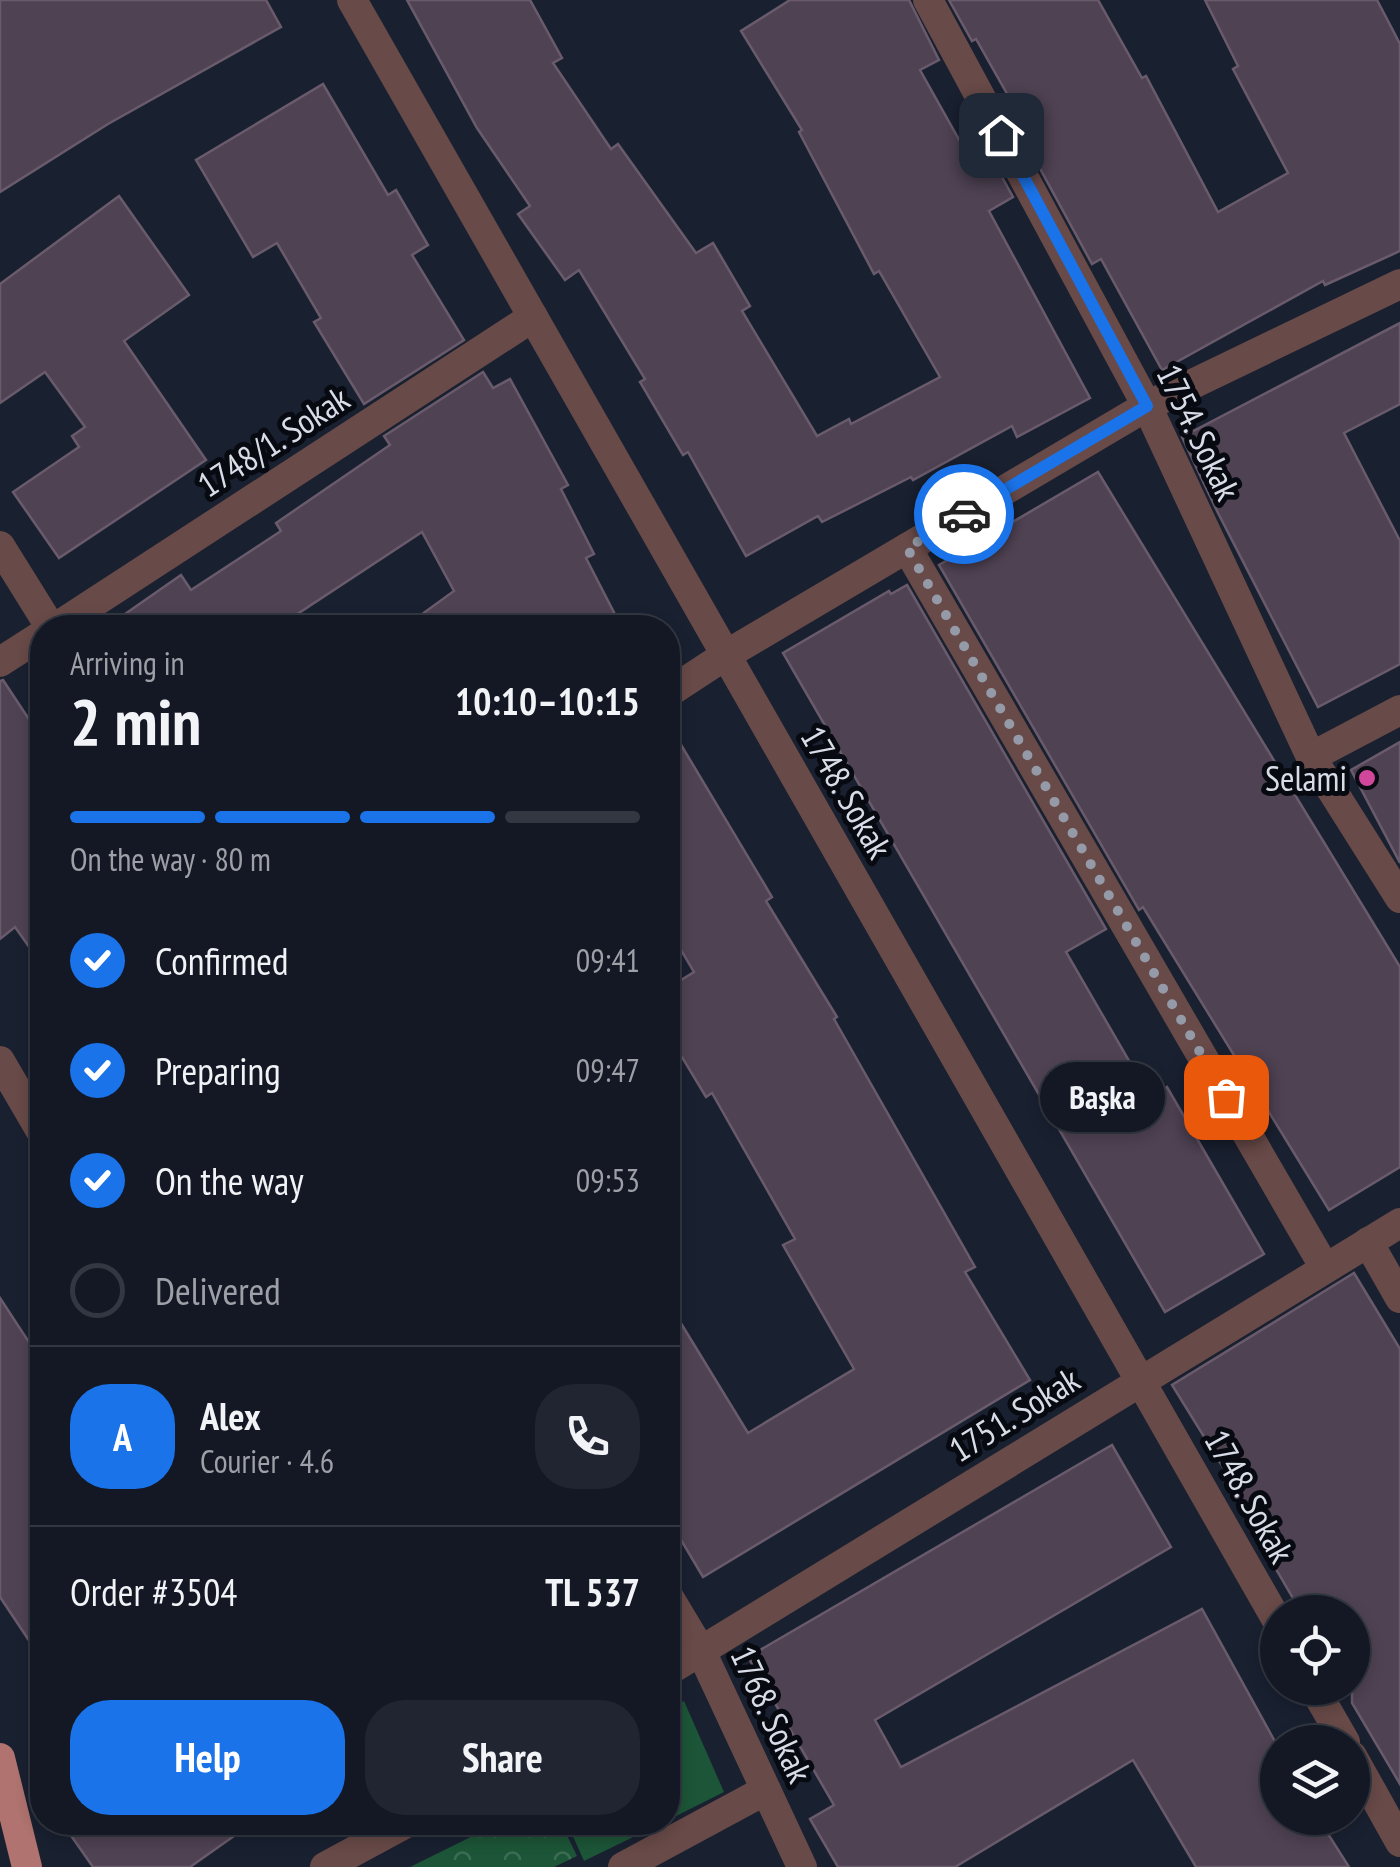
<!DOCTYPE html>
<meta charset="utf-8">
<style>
body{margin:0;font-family:"PT Sans Narrow",sans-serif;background:#202531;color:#f1f3f6;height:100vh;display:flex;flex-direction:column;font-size:38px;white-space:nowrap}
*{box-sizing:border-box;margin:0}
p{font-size:32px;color:#9da0a6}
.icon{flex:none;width:55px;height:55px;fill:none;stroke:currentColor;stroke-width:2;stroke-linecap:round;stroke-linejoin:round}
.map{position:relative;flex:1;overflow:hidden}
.details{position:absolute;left:30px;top:615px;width:650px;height:1220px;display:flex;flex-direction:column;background:#131824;border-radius:40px;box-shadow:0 5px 15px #0003,0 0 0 2px #323741}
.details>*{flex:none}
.fabs{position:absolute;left:1260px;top:1595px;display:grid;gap:20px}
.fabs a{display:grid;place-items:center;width:110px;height:110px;border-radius:50%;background:#131824;box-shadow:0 5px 15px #0003,0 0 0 2px #323741;font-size:50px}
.pin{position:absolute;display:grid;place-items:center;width:85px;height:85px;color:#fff;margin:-42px;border-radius:20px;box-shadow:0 5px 15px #0006}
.courier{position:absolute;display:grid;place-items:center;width:100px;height:100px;margin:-50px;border:8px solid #1a73e8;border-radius:50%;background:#fff;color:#222;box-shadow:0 2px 12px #0007}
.bubble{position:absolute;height:70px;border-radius:35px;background:#131824;box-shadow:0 5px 15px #0003,0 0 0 2px #323741;font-size:32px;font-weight:700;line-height:70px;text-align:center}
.headline em{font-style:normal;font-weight:700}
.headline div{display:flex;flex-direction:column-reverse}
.headline{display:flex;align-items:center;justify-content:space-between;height:170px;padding:0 40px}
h1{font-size:65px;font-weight:700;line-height:75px}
.bar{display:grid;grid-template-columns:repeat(4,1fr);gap:15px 10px;align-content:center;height:120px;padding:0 40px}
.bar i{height:12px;border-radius:8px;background:#323741}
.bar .selected{background:#1a73e8}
.bar p{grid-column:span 4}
.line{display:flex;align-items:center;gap:25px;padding:0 40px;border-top:2px solid #323741}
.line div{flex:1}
.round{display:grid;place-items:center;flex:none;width:105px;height:105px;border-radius:40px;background:#202531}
ol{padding:0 40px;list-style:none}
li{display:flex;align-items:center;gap:30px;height:110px}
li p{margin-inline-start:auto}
li .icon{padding:10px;border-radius:50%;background:#1a73e8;color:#fff;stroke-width:4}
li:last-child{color:#9da0a6}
li i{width:55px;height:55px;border:5px solid #323741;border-radius:50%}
.action{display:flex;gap:20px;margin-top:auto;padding:20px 40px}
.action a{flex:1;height:115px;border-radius:40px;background:#1a73e8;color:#fff;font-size:40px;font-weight:700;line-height:115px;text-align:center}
.action a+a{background:#202531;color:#f1f3f6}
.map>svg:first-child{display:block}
</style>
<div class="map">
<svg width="1400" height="1867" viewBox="0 0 1400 1867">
<defs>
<pattern id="park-crowns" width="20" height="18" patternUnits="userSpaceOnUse" patternTransform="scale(2.5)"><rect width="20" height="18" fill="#1c5537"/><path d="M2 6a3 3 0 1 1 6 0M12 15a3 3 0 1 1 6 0" fill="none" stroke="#3c6d54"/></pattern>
</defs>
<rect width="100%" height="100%" fill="#192030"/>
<polygon fill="url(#park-crowns)" points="499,1823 561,1823 577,1856 554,1867 410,1867"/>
<g fill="#1c5537">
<polygon points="684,1701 724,1792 668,1820 668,1709"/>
<polygon points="567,1823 662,1823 584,1861"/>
</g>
<g fill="#4f4253" stroke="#695b6c" stroke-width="2.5">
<polygon points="0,0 266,0 281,27 108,124 0,192"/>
<polygon points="407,0 530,0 562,58 553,63 611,149 618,144 696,253 713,243 750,306 742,311 817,436 849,419 851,424 940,377 879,271 874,274 799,132 802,130 741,31 790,0 909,0 939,60 920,70 975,168 992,159 1013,197 989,211 1090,398 1017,437 1012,426 913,480 911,477 822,522 818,516 746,556 688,452 683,455 640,382 645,379 579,270 565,280 518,214 530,206 477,128"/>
<polygon points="949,0 1098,0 1142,78 1146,76 1218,212 1288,173 1233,69 1238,66 1205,0 1377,0 1400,44 1400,251 1325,285 1323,281 1162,370 1101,259 1092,264 1025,141 1032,138 976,39 972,41"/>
<polygon points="323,84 388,195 396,190 428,245 412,255 464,340 364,404 314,322 321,318 277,243 253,257 196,160"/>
<polygon points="119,196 189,295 124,341 206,460 59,558 13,492 79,447 72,436 85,427 45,372 0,403 0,284"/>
<polygon points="1400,323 1400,404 1344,433 1400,541 1400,664 1318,707 1218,513 1182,437"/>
<polygon points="483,372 493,388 510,379 568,485 561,489 594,554 586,558 622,628 403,628 454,591 422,532 299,613 308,628 105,628 181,575 191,590 281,531 276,523 390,445 384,436"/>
<polygon points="1098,472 1400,967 1400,1167 1329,1210 1143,907 1139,910 939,565"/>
<polygon points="907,585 1106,929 1066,952 1150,1097 1167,1087 1264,1254 1165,1312 783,653 889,591 891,594"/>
<polygon points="3,680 42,739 42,965 15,927 0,939 0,681"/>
<polygon points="668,723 772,897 766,901 837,1017 834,1019 975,1267 965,1272 1030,1380 703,1577 668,1518 668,1302 748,1433 854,1369 783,1245 795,1239 712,1093 706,1097 668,1034 668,988 694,972 668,928"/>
<polygon points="1400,742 1400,863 1351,770"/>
<polygon points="1354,1273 1400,1349 1400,1784 1352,1703 1352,1612 1301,1612 1224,1480 1229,1477 1172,1385"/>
<polygon points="0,1298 42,1362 42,1660 0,1597"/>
<polygon points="1112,1445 1171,1547 875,1720 901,1767 1202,1609 1278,1747 1278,1818 1318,1818 1349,1867 1196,1867 1133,1760 955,1867 838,1867 810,1819 834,1805 748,1657"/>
<polygon points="94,1822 254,1822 190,1867 93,1867 72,1837"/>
</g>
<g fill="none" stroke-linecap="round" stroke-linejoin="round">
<g stroke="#684a48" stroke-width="30">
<polyline points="352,0 1278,1622"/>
<polyline points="928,0 1147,406 1311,757 1400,898"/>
<polyline points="0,546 51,628"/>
<polyline points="907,548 1325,1268"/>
<polyline points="55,628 533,317"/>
<polyline points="0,662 42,635"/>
<polyline points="668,693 726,655 1147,406 1400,284"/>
<polyline points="1311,757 1400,710"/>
<polyline points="0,1061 42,1133"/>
<polyline points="1368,1242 1400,1298"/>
<polyline points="668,1596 701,1651 802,1867"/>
<polyline points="668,1671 1400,1223"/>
<polyline points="1314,1688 1345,1742"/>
<polyline points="1352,1756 1400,1842"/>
<polyline points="325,1867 408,1822"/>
<polyline points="623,1867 766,1790"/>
</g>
<polyline stroke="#b0736f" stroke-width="30" points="0,1758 27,1867"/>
</g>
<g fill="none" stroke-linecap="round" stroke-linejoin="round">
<polyline stroke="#949aa7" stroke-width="10" stroke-dasharray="0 18" points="964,514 907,548 1226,1097"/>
<polyline stroke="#1a73e8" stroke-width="12" points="964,514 1147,406 1001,135"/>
</g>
<circle fill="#d1479c" stroke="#070a11" stroke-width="4" cx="1367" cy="778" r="10"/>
<g text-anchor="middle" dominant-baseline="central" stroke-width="10" stroke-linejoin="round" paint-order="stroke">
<g font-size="35" fill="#d7dce7" stroke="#070a11">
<text transform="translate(1199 432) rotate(64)">1754. Sokak</text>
<text transform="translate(273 441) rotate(-33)">1748/1. Sokak</text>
<text transform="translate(847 792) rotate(60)">1748. Sokak</text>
<text transform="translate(1014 1414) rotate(-32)">1751. Sokak</text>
<text transform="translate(1250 1496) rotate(61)">1748. Sokak</text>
<text transform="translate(772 1714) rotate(65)">1768. Sokak</text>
</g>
<g font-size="35" fill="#d7dce7" stroke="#070a11" text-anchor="end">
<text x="1347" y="778">Selami</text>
</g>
</g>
</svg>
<div class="fabs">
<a><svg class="icon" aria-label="locate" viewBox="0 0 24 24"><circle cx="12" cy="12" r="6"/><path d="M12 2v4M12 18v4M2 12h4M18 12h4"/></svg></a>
<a><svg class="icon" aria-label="layers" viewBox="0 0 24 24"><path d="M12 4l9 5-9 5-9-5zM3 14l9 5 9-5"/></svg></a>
</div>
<div class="pin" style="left:1226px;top:1097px;background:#ea580c"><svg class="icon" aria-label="bag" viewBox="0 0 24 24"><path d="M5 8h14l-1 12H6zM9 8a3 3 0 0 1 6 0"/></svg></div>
<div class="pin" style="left:1001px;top:135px;background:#1f2937"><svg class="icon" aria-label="home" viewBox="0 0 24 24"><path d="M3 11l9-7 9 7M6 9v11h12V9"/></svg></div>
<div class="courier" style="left:964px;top:514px"><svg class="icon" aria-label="car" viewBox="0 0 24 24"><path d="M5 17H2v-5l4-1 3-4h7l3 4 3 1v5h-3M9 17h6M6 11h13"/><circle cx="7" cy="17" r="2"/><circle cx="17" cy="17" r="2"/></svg></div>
<div class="bubble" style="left:1040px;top:1062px;width:125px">Başka</div>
<section class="details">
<div class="headline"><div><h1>2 min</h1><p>Arriving in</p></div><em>10:10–10:15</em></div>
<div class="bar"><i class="selected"></i><i class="selected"></i><i class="selected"></i><i></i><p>On the way · 80 m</p></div>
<ol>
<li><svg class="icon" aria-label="check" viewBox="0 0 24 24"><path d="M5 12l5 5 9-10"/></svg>Confirmed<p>09:41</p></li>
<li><svg class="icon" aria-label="check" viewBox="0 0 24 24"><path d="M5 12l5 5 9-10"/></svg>Preparing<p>09:47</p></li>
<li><svg class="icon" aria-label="check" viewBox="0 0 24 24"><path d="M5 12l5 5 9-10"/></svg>On the way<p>09:53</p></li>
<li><i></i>Delivered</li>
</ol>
<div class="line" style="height:180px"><b class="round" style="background:#1a73e8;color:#fff">A</b><div><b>Alex</b><p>Courier · 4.6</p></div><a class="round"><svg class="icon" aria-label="phone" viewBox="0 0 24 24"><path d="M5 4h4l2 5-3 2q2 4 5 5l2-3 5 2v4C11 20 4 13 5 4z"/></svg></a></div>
<div class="line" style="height:130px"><div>Order #3504</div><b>TL 537</b></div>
<div class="action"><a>Help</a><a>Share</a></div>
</section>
</div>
